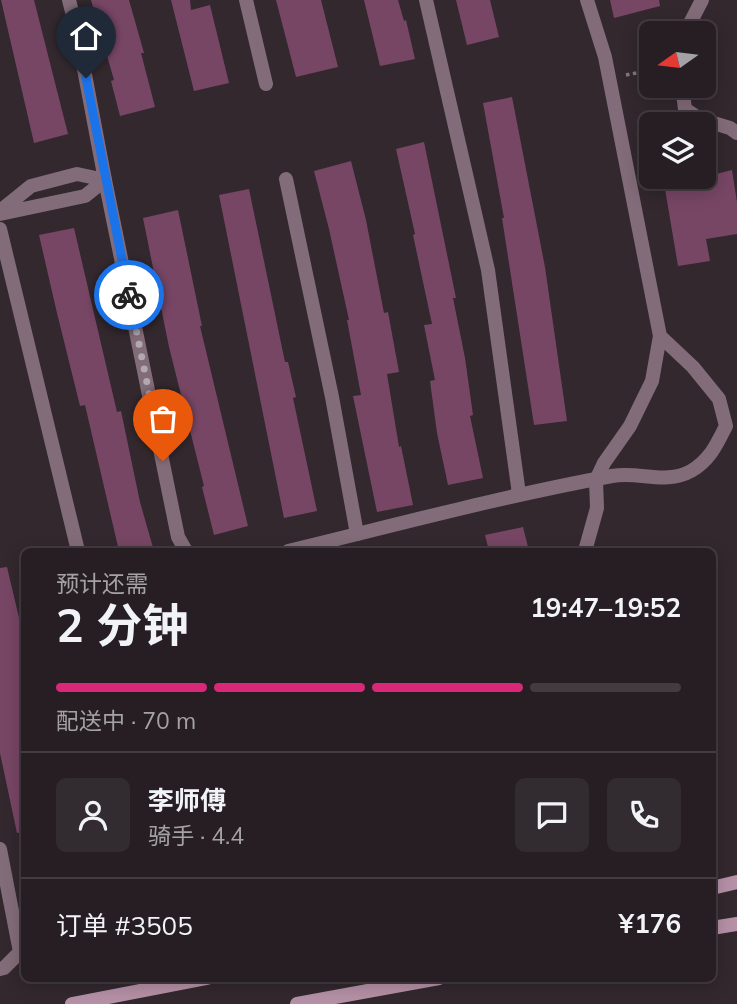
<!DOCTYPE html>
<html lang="zh">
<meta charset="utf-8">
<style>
body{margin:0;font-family:Mulish,"Noto Sans SC",sans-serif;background:#322b2f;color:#f1f3f6;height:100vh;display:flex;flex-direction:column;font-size:26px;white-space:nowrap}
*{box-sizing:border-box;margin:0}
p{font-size:23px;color:#a4a2a5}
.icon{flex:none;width:38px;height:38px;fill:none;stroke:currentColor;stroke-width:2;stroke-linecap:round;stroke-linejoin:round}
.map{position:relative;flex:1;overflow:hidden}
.details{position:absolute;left:21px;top:548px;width:695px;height:434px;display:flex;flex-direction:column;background:#261e22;border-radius:10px;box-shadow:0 4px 18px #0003,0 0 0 2px #423c40}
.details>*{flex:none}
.needle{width:46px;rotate:256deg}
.buttons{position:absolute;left:639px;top:21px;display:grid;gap:14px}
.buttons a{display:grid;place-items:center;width:77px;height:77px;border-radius:10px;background:#261e22;box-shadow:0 4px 18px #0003,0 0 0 2px #423c40;font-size:35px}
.pin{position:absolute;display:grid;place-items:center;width:60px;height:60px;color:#fff;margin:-72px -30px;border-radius:50% 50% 50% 0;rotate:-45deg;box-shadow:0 0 7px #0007}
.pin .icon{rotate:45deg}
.courier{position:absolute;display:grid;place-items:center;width:70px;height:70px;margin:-35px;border:5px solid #1a73e8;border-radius:50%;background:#fff;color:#222;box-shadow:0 2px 9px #0007}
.overview em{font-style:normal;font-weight:700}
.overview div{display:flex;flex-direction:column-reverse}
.overview{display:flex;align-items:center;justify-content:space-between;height:119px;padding:0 35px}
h1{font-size:46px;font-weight:700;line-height:52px}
.bar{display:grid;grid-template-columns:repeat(4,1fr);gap:10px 7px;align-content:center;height:84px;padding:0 35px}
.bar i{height:9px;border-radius:5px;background:#423c40}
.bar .selected{background:#db2777}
.bar p{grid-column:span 4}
.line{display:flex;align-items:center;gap:18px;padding:0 35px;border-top:2px solid #423c40}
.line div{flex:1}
.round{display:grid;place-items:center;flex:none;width:74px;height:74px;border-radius:10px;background:#322b2f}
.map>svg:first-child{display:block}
</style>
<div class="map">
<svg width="737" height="1004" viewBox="0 0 737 1004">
<rect width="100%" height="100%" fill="#32282e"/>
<g fill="#774665">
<polygon points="1,0 34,0 68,134 34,143"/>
<polygon points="91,0 129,0 144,53 141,53 155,107 120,116 111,81 114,80"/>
<polygon points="171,0 190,0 191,10 210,5 229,83 194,91"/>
<polygon points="276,0 321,0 338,67 296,77"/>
<polygon points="364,0 398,0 404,21 406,20 415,59 380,66"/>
<polygon points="456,0 490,0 499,37 467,45"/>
<polygon points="610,0 659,0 660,6 614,18"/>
<polygon points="512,97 545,267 567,421 534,425 502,218 504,218 483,103"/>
<polygon points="424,142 456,298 453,298 465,358 473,415 470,416 483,478 448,485 437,433 430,381 435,380 424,325 432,324 413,235 415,234 396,149"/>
<polygon points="351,161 366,220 384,313 388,312 399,372 387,374 399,447 401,446 413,505 377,512 353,396 361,395 347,320 349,320 329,229 314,171"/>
<polygon points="732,170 737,202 737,234 706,239 710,261 678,266 663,177 704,177"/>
<polygon points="249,189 285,362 288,362 296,397 293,398 317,511 284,518 219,195"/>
<polygon points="178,210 202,326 200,326 248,526 214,535 202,487 204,486 169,347 143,218"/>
<polygon points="74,228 117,412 121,411 140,502 154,551 119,551 85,405 80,406 57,313 39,235"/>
<polygon points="523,527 529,551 489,551 485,535"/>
<polygon points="7,567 24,639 24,832 17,833 0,753 0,568"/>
</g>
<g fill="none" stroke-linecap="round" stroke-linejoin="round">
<g stroke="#81787d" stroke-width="3.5" stroke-dasharray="3.5 3.5" stroke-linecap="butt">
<polyline points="654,33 657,30 668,26"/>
<polyline points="651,38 651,40"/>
<polyline points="626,75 651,70"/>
<polyline points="637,135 651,133"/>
</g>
<g stroke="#836c79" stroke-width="14">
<polyline points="69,0 76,27 105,180 178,537 186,551"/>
<polyline points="246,0 266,84"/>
<polyline points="426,0 488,270 519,494"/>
<polyline points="685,33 702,0"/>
<polyline points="682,86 685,109 700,119 730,128 737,133"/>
<polyline points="286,179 332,397 357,534"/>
<polyline points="0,211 31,186 77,174 105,180 85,196 0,214"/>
<polyline points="0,229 78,551"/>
<path d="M288,551C396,525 503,496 612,476C639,471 666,485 691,471C710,460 717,444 726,426L719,399L693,367L660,336L605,57L587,0"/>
<polyline points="585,551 597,508 596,480 604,463 630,426 652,381 660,336"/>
<polyline points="0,849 20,952 4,968 0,969"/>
</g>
<g stroke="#b590a6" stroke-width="14">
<polyline points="712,888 737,882"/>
<polyline points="712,928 737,924"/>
<polyline points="72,1004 207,978"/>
<polyline points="297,1004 439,978"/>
</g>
</g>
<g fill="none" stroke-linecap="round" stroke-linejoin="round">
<polyline stroke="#b1a9ae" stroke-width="7" stroke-dasharray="0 12.6" points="129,295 163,461"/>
<polyline stroke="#1a73e8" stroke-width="9" points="86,78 129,295"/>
</g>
</svg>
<div class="buttons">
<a><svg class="needle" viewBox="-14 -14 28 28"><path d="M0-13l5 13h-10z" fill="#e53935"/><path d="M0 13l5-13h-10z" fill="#a4a2a5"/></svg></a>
<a><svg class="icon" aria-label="layers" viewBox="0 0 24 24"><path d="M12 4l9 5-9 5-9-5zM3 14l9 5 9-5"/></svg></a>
</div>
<div class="pin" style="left:163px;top:461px;background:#ea580c"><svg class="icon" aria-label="bag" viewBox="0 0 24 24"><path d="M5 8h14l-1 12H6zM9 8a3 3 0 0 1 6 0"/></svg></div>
<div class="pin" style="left:86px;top:78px;background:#1f2937"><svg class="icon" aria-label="home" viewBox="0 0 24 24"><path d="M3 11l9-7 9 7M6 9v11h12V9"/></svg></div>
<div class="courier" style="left:129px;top:295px"><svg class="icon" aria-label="bike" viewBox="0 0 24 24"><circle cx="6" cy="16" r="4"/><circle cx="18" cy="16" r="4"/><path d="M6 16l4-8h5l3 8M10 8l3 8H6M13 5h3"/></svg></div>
<section class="details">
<div class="overview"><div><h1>2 分钟</h1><p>预计还需</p></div><em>19:47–19:52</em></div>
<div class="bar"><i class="selected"></i><i class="selected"></i><i class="selected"></i><i></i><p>配送中 · 70 m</p></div>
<div class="line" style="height:126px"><a class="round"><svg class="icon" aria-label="person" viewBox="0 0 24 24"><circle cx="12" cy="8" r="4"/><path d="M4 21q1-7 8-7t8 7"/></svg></a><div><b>李师傅</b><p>骑手 · 4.4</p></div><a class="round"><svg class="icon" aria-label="chat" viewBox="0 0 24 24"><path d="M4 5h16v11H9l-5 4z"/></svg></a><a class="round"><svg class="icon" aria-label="phone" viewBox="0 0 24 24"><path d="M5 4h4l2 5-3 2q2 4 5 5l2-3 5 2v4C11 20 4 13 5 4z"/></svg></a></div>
<div class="line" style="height:91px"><div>订单 #3505</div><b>¥176</b></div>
</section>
</div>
